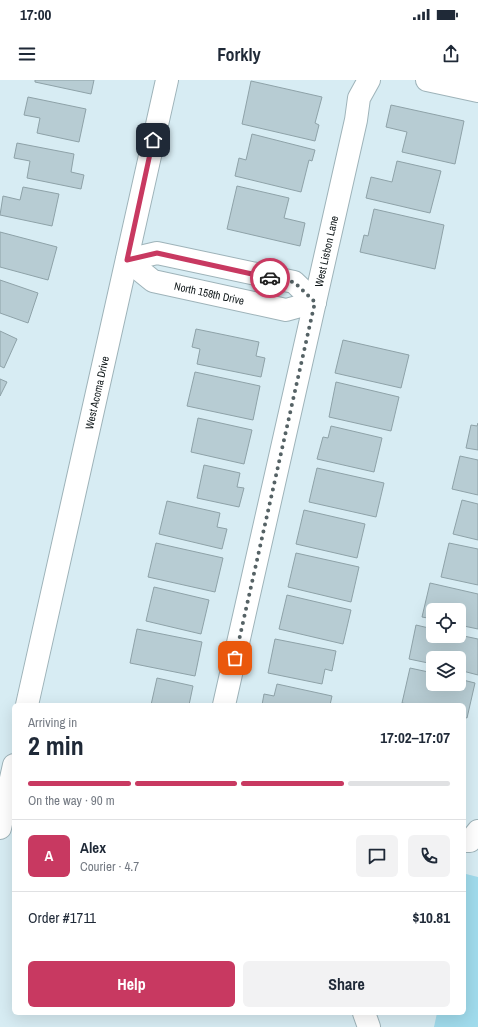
<!DOCTYPE html>
<meta charset="utf-8">
<style>
body{margin:0;font-family:"Archivo Narrow",sans-serif;background:#f2f2f3;color:#1f2937;height:100vh;display:flex;flex-direction:column;font-size:15px;white-space:nowrap}
*{box-sizing:border-box;margin:0}
p{font-size:13px;color:#747a83}
.icon{flex:none;width:22px;height:22px;fill:none;stroke:currentColor;stroke-width:2;stroke-linecap:round;stroke-linejoin:round}
.map{position:relative;flex:1;overflow:hidden}
.panel{position:absolute;left:12px;top:623px;width:454px;height:312px;display:flex;flex-direction:column;background:#fff;border-radius:6px;box-shadow:0 4px 16px #0002}
.panel>*{flex:none}
.controls{position:absolute;left:426px;top:523px;display:grid;gap:8px}
.controls a{display:grid;place-items:center;width:40px;height:40px;border-radius:6px;background:#fff;box-shadow:0 4px 16px #0002;font-size:20px}
.pin{position:absolute;display:grid;place-items:center;width:34px;height:34px;color:#fff;margin:-17px;border-radius:8px;box-shadow:0 2px 6px #0006}
.courier{position:absolute;display:grid;place-items:center;width:40px;height:40px;margin:-20px;border:3px solid #c83961;border-radius:50%;background:#fff;color:#222;box-shadow:0 1px 5px #0007}
.overview em{font-style:normal;font-weight:800}
.overview div{display:flex;flex-direction:column-reverse}
.overview{display:flex;align-items:center;justify-content:space-between;height:68px;padding:0 16px}
h1{font-size:26px;font-weight:800;line-height:30px}
.bar{display:grid;grid-template-columns:repeat(4,1fr);gap:6px 4px;align-content:center;height:48px;padding:0 16px}
.bar i{height:5px;border-radius:3px;background:#e0e1e3}
.bar .on{background:#c83961}
.bar p{grid-column:span 4}
.line{display:flex;align-items:center;gap:10px;padding:0 16px;border-top:1px solid #e0e1e3}
.line div{flex:1}
.round{display:grid;place-items:center;flex:none;width:42px;height:42px;border-radius:6px;background:#f2f2f3}
.button{display:flex;gap:8px;margin-top:auto;padding:8px 16px}
.button a{flex:1;height:46px;border-radius:6px;background:#c83961;color:#fff;font-size:16px;font-weight:800;line-height:46px;text-align:center}
.button a+a{background:#f2f2f3;color:#1f2937}
.status{display:flex;justify-content:space-between;align-items:center;height:28px;padding:0 20px;background:#fff;direction:ltr}
.status svg{height:11px;fill:currentColor}
header{display:flex;justify-content:space-between;align-items:center;height:52px;padding:0 16px;background:#fff;font-size:18px;font-weight:800}
.map>svg:first-child{display:block}
</style>
<div class="status"><b>17:00</b><svg viewBox="0 0 49 12"><path d="M0 12V9h3v3zM5 12V6h3v6zM10 12V3h3v9zM15 12V0h3v12zM26 1h20v11H26zM47 4h2v5h-2z"/></svg></div>
<header><svg class="icon" aria-label="menu" viewBox="0 0 24 24"><path d="M4 6h16M4 12h16M4 18h16"/></svg>Forkly<svg class="icon" aria-label="share" viewBox="0 0 24 24"><path d="M12 15V3M7 8l5-5 5 5M5 13v7h14v-7"/></svg></header>
<div class="map">
<svg width="478" height="947" viewBox="0 0 478 947">
<rect width="100%" height="100%" fill="#d7ecf3"/>
<polygon fill="#a0dbec" points="466,794 478,797 478,947 434,947 437,933 464,933 464,803"/>
<g fill="#b7ccd3" stroke="#8ea2a8">
<polygon points="35,0 94,0 91,14 35,2"/>
<polygon points="251,1 322,17 315,43 319,45 315,61 242,44"/>
<polygon points="28,17 86,29 79,62 37,53 40,38 24,35"/>
<polygon points="391,25 464,41 455,84 402,72 407,52 386,47"/>
<polygon points="252,54 315,70 312,81 309,80 301,112 235,96 239,78 246,80"/>
<polygon points="17,63 74,74 71,92 84,95 81,109 27,98 30,81 14,78"/>
<polygon points="397,81 441,91 430,133 366,118 371,97 392,102"/>
<polygon points="237,106 289,118 284,138 305,143 300,166 227,149"/>
<polygon points="23,107 59,114 52,146 0,135 3,116 20,120"/>
<polygon points="374,129 444,145 435,189 360,172 364,155 368,156"/>
<polygon points="0,152 57,167 48,200 0,187"/>
<polygon points="0,200 38,213 28,243 0,233"/>
<polygon points="196,249 259,262 256,276 265,278 261,297 197,284 200,269 192,267"/>
<polygon points="0,251 17,259 4,288 0,286"/>
<polygon points="343,260 409,275 401,308 335,293"/>
<polygon points="195,292 260,306 253,340 187,326"/>
<polygon points="0,299 7,302 0,316"/>
<polygon points="336,302 399,317 391,351 329,337"/>
<polygon points="198,338 252,350 244,384 191,372"/>
<polygon points="478,343 478,370 466,368 471,345 477,346"/>
<polygon points="331,346 382,358 374,392 317,379 323,357 328,358"/>
<polygon points="460,376 478,380 478,415 452,409"/>
<polygon points="204,385 240,393 237,407 244,408 239,427 197,418"/>
<polygon points="317,388 384,403 376,437 309,422"/>
<polygon points="462,420 478,424 478,460 453,454"/>
<polygon points="167,421 220,433 217,447 227,449 222,469 159,454"/>
<polygon points="304,430 365,444 357,478 296,464"/>
<polygon points="156,463 223,478 215,512 148,497"/>
<polygon points="449,463 478,469 478,505 441,497"/>
<polygon points="296,473 359,487 351,522 288,507"/>
<polygon points="430,503 478,514 478,549 459,545 459,530 433,530 433,539 422,537"/>
<polygon points="154,507 209,520 201,554 146,541"/>
<polygon points="287,515 351,530 343,564 279,549"/>
<polygon points="416,545 433,549 433,556 459,556 459,555 478,559 478,595 459,590 459,578 433,578 433,584 409,579"/>
<polygon points="137,549 202,562 195,596 130,583"/>
<polygon points="275,559 336,571 332,591 325,589 322,604 268,593"/>
<polygon points="410,588 433,593 433,604 459,604 459,599 475,603 467,638 464,637 464,625 413,625 402,623"/>
<polygon points="157,598 193,606 189,625 191,625 151,625"/>
<polygon points="277,604 332,616 330,625 262,625 264,614 274,616"/>
</g>
<g fill="none" stroke-linecap="round" stroke-linejoin="round">
<defs>
<g id="minor">
<polyline points="427,0 478,11"/>
<path id="s1" d="M127,180L153,201L286,230L315,222"/>
<polyline points="127,180 157,173 294,202 315,222"/>
<path id="s2" d="M27,625L167,0"/>
<path id="s3" d="M224,625L356,40L359,18L369,0"/>
<polyline points="0,748 14,685"/>
<polyline points="464,761 470,761 478,751"/>
<polyline points="364,933 369,947"/>
</g>
</defs>
<use href="#minor" stroke="#9eb3b9" stroke-width="24"/>
<use href="#minor" stroke="#fff" stroke-width="22"/>
</g>
<g fill="none" stroke-linecap="round" stroke-linejoin="round">
<polyline stroke="#556265" stroke-width="4" stroke-dasharray="0 7.2" points="235,578 315,222 294,202 270,198"/>
<polyline stroke="#c83961" stroke-width="5" points="153,60 127,180 157,173 270,198"/>
</g>
<g text-anchor="middle" dominant-baseline="central" stroke-width="3.5" stroke-linejoin="round" paint-order="stroke">
<g font-size="11" fill="#0f1719" stroke="#fff">
<text stroke="none"><textPath href="#s3" startOffset="465">West Lisbon Lane</textPath></text>
<text stroke="none"><textPath href="#s1" startOffset="91">North 158th Drive</textPath></text>
<text stroke="none"><textPath href="#s2" startOffset="320">West Acoma Drive</textPath></text>
</g>
</g>
</svg>
<div class="controls">
<a><svg class="icon" aria-label="locate" viewBox="0 0 24 24"><circle cx="12" cy="12" r="6"/><path d="M12 2v4M12 18v4M2 12h4M18 12h4"/></svg></a>
<a><svg class="icon" aria-label="layers" viewBox="0 0 24 24"><path d="M12 4l9 5-9 5-9-5zM3 14l9 5 9-5"/></svg></a>
</div>
<div class="pin" style="left:235px;top:578px;background:#ea580c"><svg class="icon" aria-label="bag" viewBox="0 0 24 24"><path d="M5 8h14l-1 12H6zM9 8a3 3 0 0 1 6 0"/></svg></div>
<div class="pin" style="left:153px;top:60px;background:#1f2937"><svg class="icon" aria-label="home" viewBox="0 0 24 24"><path d="M3 11l9-7 9 7M6 9v11h12V9"/></svg></div>
<div class="courier" style="left:270px;top:198px"><svg class="icon" aria-label="car" viewBox="0 0 24 24"><path d="M5 17H2v-5l4-1 3-4h7l3 4 3 1v5h-3M9 17h6M6 11h13"/><circle cx="7" cy="17" r="2"/><circle cx="17" cy="17" r="2"/></svg></div>
<section class="panel">
<div class="overview"><div><h1>2 min</h1><p>Arriving in</p></div><em>17:02–17:07</em></div>
<div class="bar"><i class="on"></i><i class="on"></i><i class="on"></i><i></i><p>On the way · 90 m</p></div>
<div class="line" style="height:72px"><b class="round" style="background:#c83961;color:#fff">A</b><div><b>Alex</b><p>Courier · 4.7</p></div><a class="round"><svg class="icon" aria-label="chat" viewBox="0 0 24 24"><path d="M4 5h16v11H9l-5 4z"/></svg></a><a class="round"><svg class="icon" aria-label="phone" viewBox="0 0 24 24"><path d="M5 4h4l2 5-3 2q2 4 5 5l2-3 5 2v4C11 20 4 13 5 4z"/></svg></a></div>
<div class="line" style="height:52px"><div>Order #1711</div><b>$10.81</b></div>
<div class="button"><a>Help</a><a>Share</a></div>
</section>
</div>
